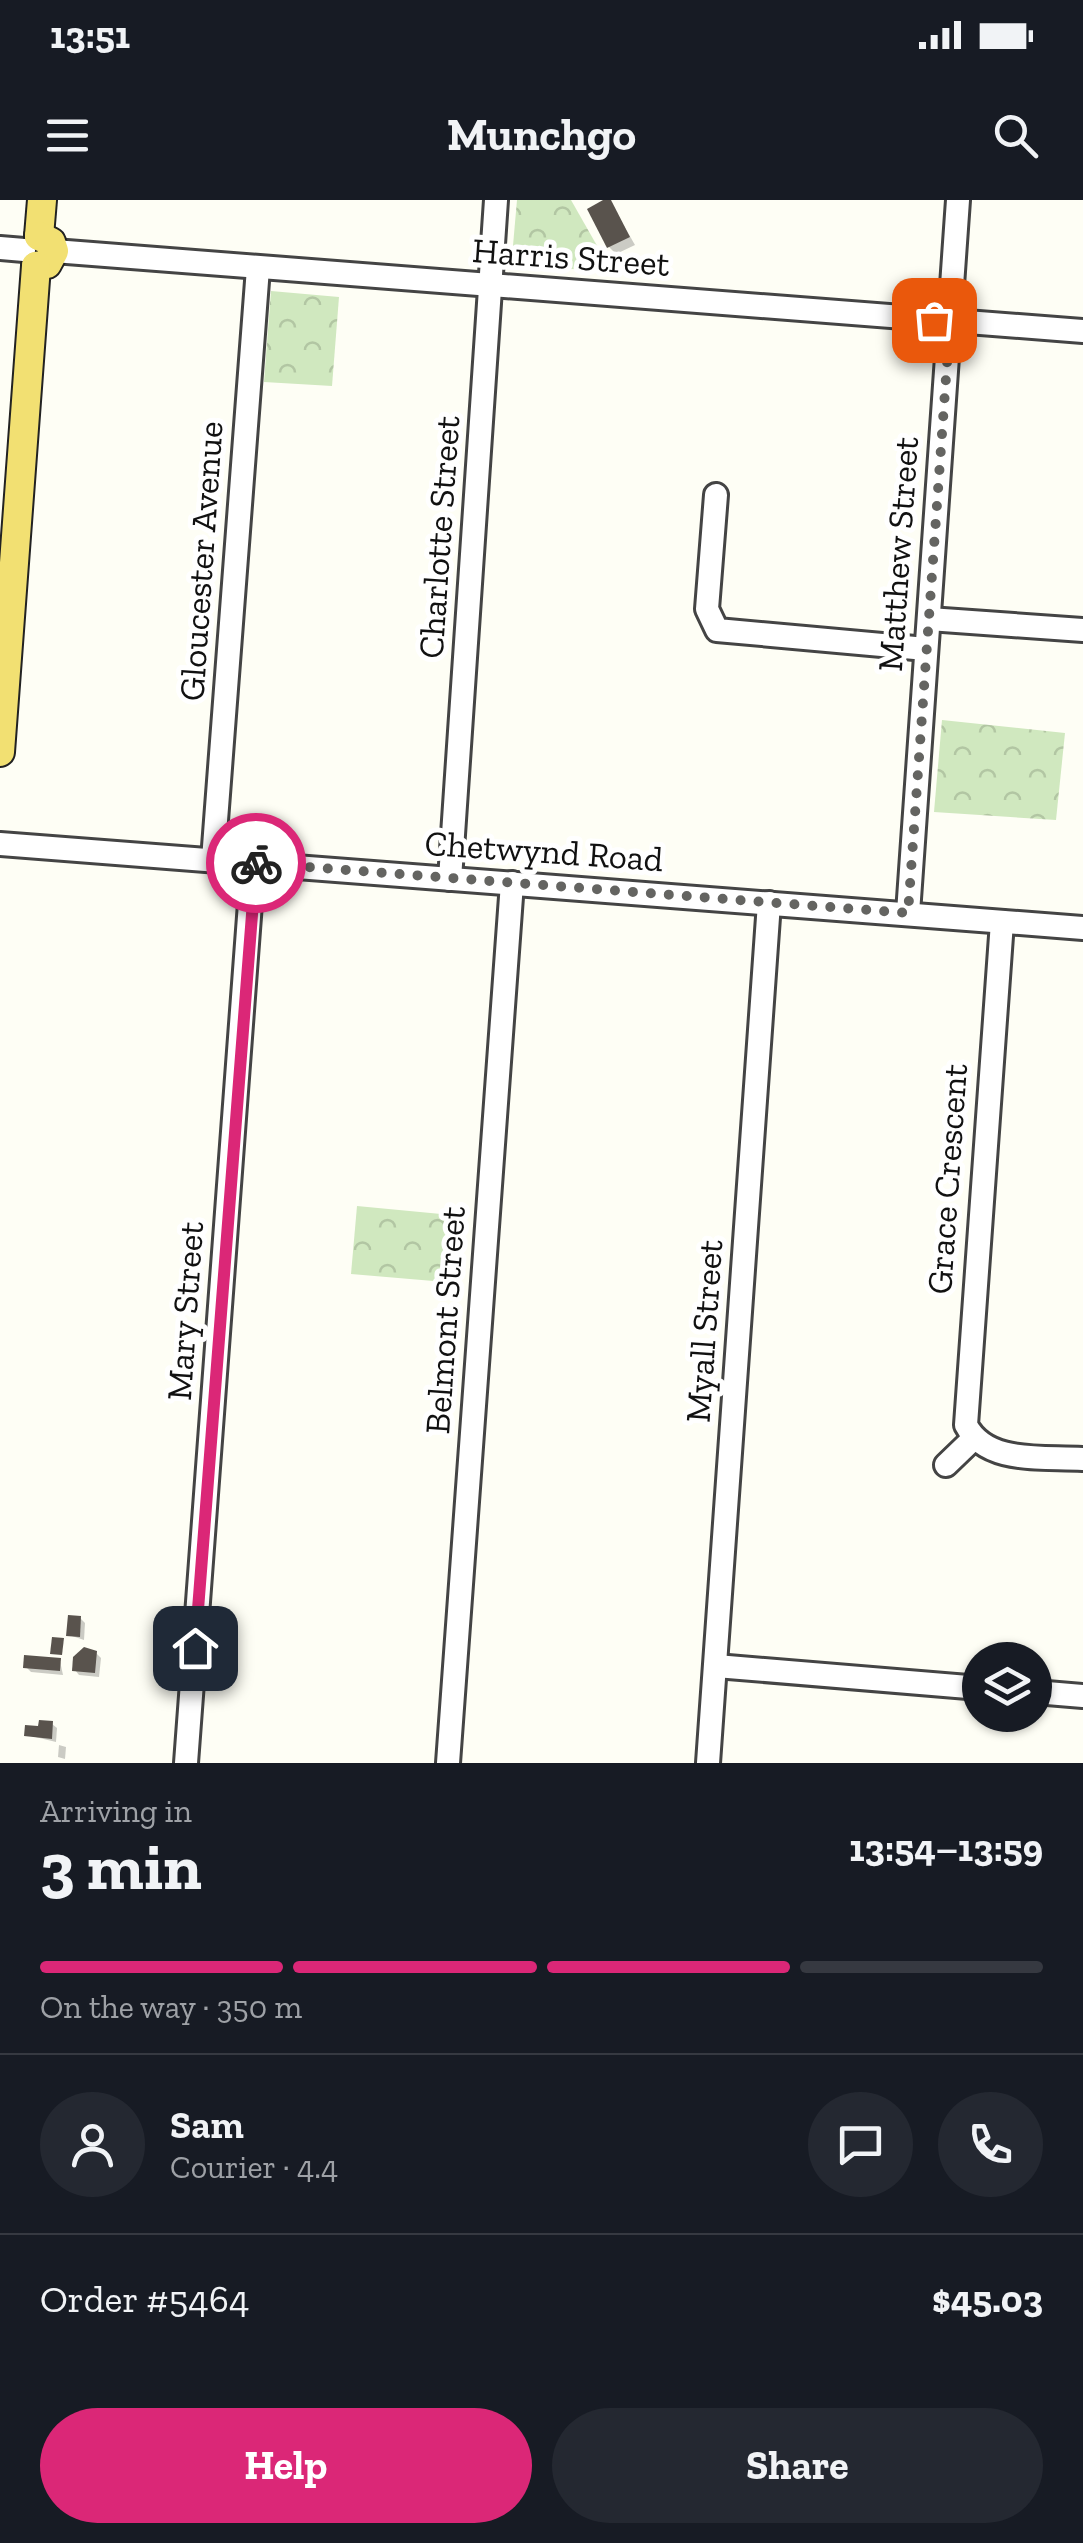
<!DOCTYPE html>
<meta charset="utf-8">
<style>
body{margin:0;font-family:"Zilla Slab",serif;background:#242831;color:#f1f3f6;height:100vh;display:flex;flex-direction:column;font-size:38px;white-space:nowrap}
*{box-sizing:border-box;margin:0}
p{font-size:32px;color:#9ea1a6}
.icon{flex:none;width:55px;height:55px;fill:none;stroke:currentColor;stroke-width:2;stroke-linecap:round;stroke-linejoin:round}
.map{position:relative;height:1563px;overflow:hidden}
.side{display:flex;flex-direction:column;background:#171b24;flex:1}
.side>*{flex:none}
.fabs{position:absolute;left:962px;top:1442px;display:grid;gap:20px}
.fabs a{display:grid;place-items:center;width:90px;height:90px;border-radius:50%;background:#171b24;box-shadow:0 2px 8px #0004;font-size:50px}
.pin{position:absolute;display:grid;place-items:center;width:85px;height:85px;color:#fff;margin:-42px;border-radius:20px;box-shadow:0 5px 15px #0006}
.courier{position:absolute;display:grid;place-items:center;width:100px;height:100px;margin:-50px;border:8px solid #db2777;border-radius:50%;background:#fff;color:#222;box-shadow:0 2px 12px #0007}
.headline em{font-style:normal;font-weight:700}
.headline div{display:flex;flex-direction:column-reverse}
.headline{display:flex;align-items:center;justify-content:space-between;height:170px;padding:0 40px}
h1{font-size:65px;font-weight:700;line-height:75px}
.bar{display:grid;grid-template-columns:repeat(4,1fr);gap:15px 10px;align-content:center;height:120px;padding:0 40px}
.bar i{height:12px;border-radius:8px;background:#363941}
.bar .active{background:#db2777}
.bar p{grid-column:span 4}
.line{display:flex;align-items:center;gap:25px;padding:0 40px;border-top:2px solid #363941}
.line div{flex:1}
.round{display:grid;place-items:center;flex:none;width:105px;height:105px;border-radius:52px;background:#242831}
.action{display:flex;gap:20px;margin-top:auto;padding:20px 40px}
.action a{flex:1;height:115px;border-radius:60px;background:#db2777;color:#fff;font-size:40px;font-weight:700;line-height:115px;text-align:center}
.action a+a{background:#242831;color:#f1f3f6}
.status{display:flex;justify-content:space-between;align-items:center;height:70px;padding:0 50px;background:#171b24;direction:ltr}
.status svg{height:28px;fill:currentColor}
header{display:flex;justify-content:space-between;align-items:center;height:130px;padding:0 40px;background:#171b24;font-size:45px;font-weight:700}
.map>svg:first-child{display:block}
</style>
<div class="status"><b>13:51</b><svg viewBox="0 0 49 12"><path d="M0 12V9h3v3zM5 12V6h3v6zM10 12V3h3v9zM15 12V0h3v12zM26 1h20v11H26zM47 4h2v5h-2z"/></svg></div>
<header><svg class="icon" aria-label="menu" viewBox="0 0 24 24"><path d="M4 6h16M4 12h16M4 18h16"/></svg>Munchgo<svg class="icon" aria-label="search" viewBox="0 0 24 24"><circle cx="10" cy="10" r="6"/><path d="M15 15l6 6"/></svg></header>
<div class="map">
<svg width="1083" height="1563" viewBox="0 0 1083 1563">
<defs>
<pattern id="park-crowns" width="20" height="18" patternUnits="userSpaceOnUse" patternTransform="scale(2.5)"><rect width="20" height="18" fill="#d0e8bf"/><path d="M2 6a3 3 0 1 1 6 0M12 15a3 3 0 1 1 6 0" fill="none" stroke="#b2c6a3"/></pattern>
</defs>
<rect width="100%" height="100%" fill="#fefef5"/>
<g fill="url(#park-crowns)">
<polygon points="517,0 571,0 612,72 519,65 512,57"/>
<polygon points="271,91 339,97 332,186 264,182"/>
<polygon points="942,520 1065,533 1056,620 934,612"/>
<polygon points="357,1006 462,1016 457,1083 351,1074"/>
</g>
<g fill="#0003">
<polygon points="609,0 635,45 616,54 609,47"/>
<polygon points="80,1418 85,1423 84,1440 69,1435"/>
<polygon points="96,1453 101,1458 99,1477 79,1475 75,1470"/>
<polygon points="60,1461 63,1475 31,1472 26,1467"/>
<polygon points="52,1524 57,1528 56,1542 27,1535"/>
<polygon points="59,1545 66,1547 65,1559 58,1557"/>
</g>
<g fill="#59534d">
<polygon points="603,0 611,0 630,37 607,48 587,9"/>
<polygon points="68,1415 81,1416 80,1437 66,1436"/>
<polygon points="52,1437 64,1438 62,1455 50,1454"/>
<polygon points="84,1447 97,1451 95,1473 72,1471 73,1457"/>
<polygon points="24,1455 61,1458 60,1471 23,1468"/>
<polygon points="39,1520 53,1521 52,1539 24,1536 25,1525 38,1526"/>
</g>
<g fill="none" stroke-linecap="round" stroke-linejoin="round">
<defs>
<g id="minor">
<polyline points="0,48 24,50"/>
<polyline points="54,51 1083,131"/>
<polyline points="716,295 707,409 717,430 926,449"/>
<polyline points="929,419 1083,430"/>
<polyline points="0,644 1083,728"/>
<polyline points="213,660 258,68"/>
<polyline points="450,679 496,0"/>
<polyline points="908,713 958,0"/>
<path d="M1002,722L966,1225C987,1265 1043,1256 1083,1259"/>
<polyline points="946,1265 973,1239"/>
<polyline points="716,1466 980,1488"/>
<polyline points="1035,1492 1083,1496"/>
<polyline points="186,1563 253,663"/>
<polyline points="448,1563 512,683"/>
<polyline points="708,1563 769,703"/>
</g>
<g id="major">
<polyline points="39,36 42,0"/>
<polyline points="36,66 47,64 54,51 51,42 39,36"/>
<polyline points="0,552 36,66"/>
</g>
</defs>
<use href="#minor" stroke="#444" stroke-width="28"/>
<use href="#major" stroke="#222" stroke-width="32"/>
<use href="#minor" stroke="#fff" stroke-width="22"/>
<use href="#major" stroke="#f2e072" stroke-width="28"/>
</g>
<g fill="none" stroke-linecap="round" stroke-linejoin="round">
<polyline stroke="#646461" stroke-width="10" stroke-dasharray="0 18" points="256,663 908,713 950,121 934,120"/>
<polyline stroke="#db2777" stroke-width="12" points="195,1448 256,663"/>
</g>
<g text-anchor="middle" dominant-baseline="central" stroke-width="10" stroke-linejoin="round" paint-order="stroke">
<g font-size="35" fill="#111" stroke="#fff">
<text transform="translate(571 57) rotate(4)">Harris Street</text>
<text transform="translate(439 337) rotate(-86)">Charlotte Street</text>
<text transform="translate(898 354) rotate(-86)">Matthew Street</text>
<text transform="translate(201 361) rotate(-86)">Gloucester Avenue</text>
<text transform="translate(544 651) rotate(4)">Chetwynd Road</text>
<text transform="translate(947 979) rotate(-86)">Grace Crescent</text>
<text transform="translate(185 1111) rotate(-86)">Mary Street</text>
<text transform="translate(445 1120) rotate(-86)">Belmont Street</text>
<text transform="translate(704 1131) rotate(-86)">Myall Street</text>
</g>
</g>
</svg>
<div class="fabs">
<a><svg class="icon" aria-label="layers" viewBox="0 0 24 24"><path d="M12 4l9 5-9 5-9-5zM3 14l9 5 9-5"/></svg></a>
</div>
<div class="pin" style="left:934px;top:120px;background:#ea580c"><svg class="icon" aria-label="bag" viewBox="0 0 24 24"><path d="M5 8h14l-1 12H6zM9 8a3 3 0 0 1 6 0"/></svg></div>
<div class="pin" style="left:195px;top:1448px;background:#1f2937"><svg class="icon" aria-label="home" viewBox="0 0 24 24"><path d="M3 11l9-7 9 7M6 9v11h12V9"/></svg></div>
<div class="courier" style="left:256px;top:663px"><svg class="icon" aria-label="bike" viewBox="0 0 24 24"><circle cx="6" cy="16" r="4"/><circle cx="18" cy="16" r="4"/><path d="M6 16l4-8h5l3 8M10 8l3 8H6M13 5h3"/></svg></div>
</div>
<section class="side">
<div class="headline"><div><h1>3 min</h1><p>Arriving in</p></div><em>13:54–13:59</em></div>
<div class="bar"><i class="active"></i><i class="active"></i><i class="active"></i><i></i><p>On the way · 350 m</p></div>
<div class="line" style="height:180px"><a class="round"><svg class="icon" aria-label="person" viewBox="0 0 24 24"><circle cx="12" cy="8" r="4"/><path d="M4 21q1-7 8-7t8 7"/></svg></a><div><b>Sam</b><p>Courier · 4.4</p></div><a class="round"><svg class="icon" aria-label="chat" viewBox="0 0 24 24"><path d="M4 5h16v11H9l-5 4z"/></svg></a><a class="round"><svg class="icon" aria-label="phone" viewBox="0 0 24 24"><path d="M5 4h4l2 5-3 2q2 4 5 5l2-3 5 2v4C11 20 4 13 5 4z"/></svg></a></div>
<div class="line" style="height:130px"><div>Order #5464</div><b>$45.03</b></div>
<div class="action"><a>Help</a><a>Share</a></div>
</section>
